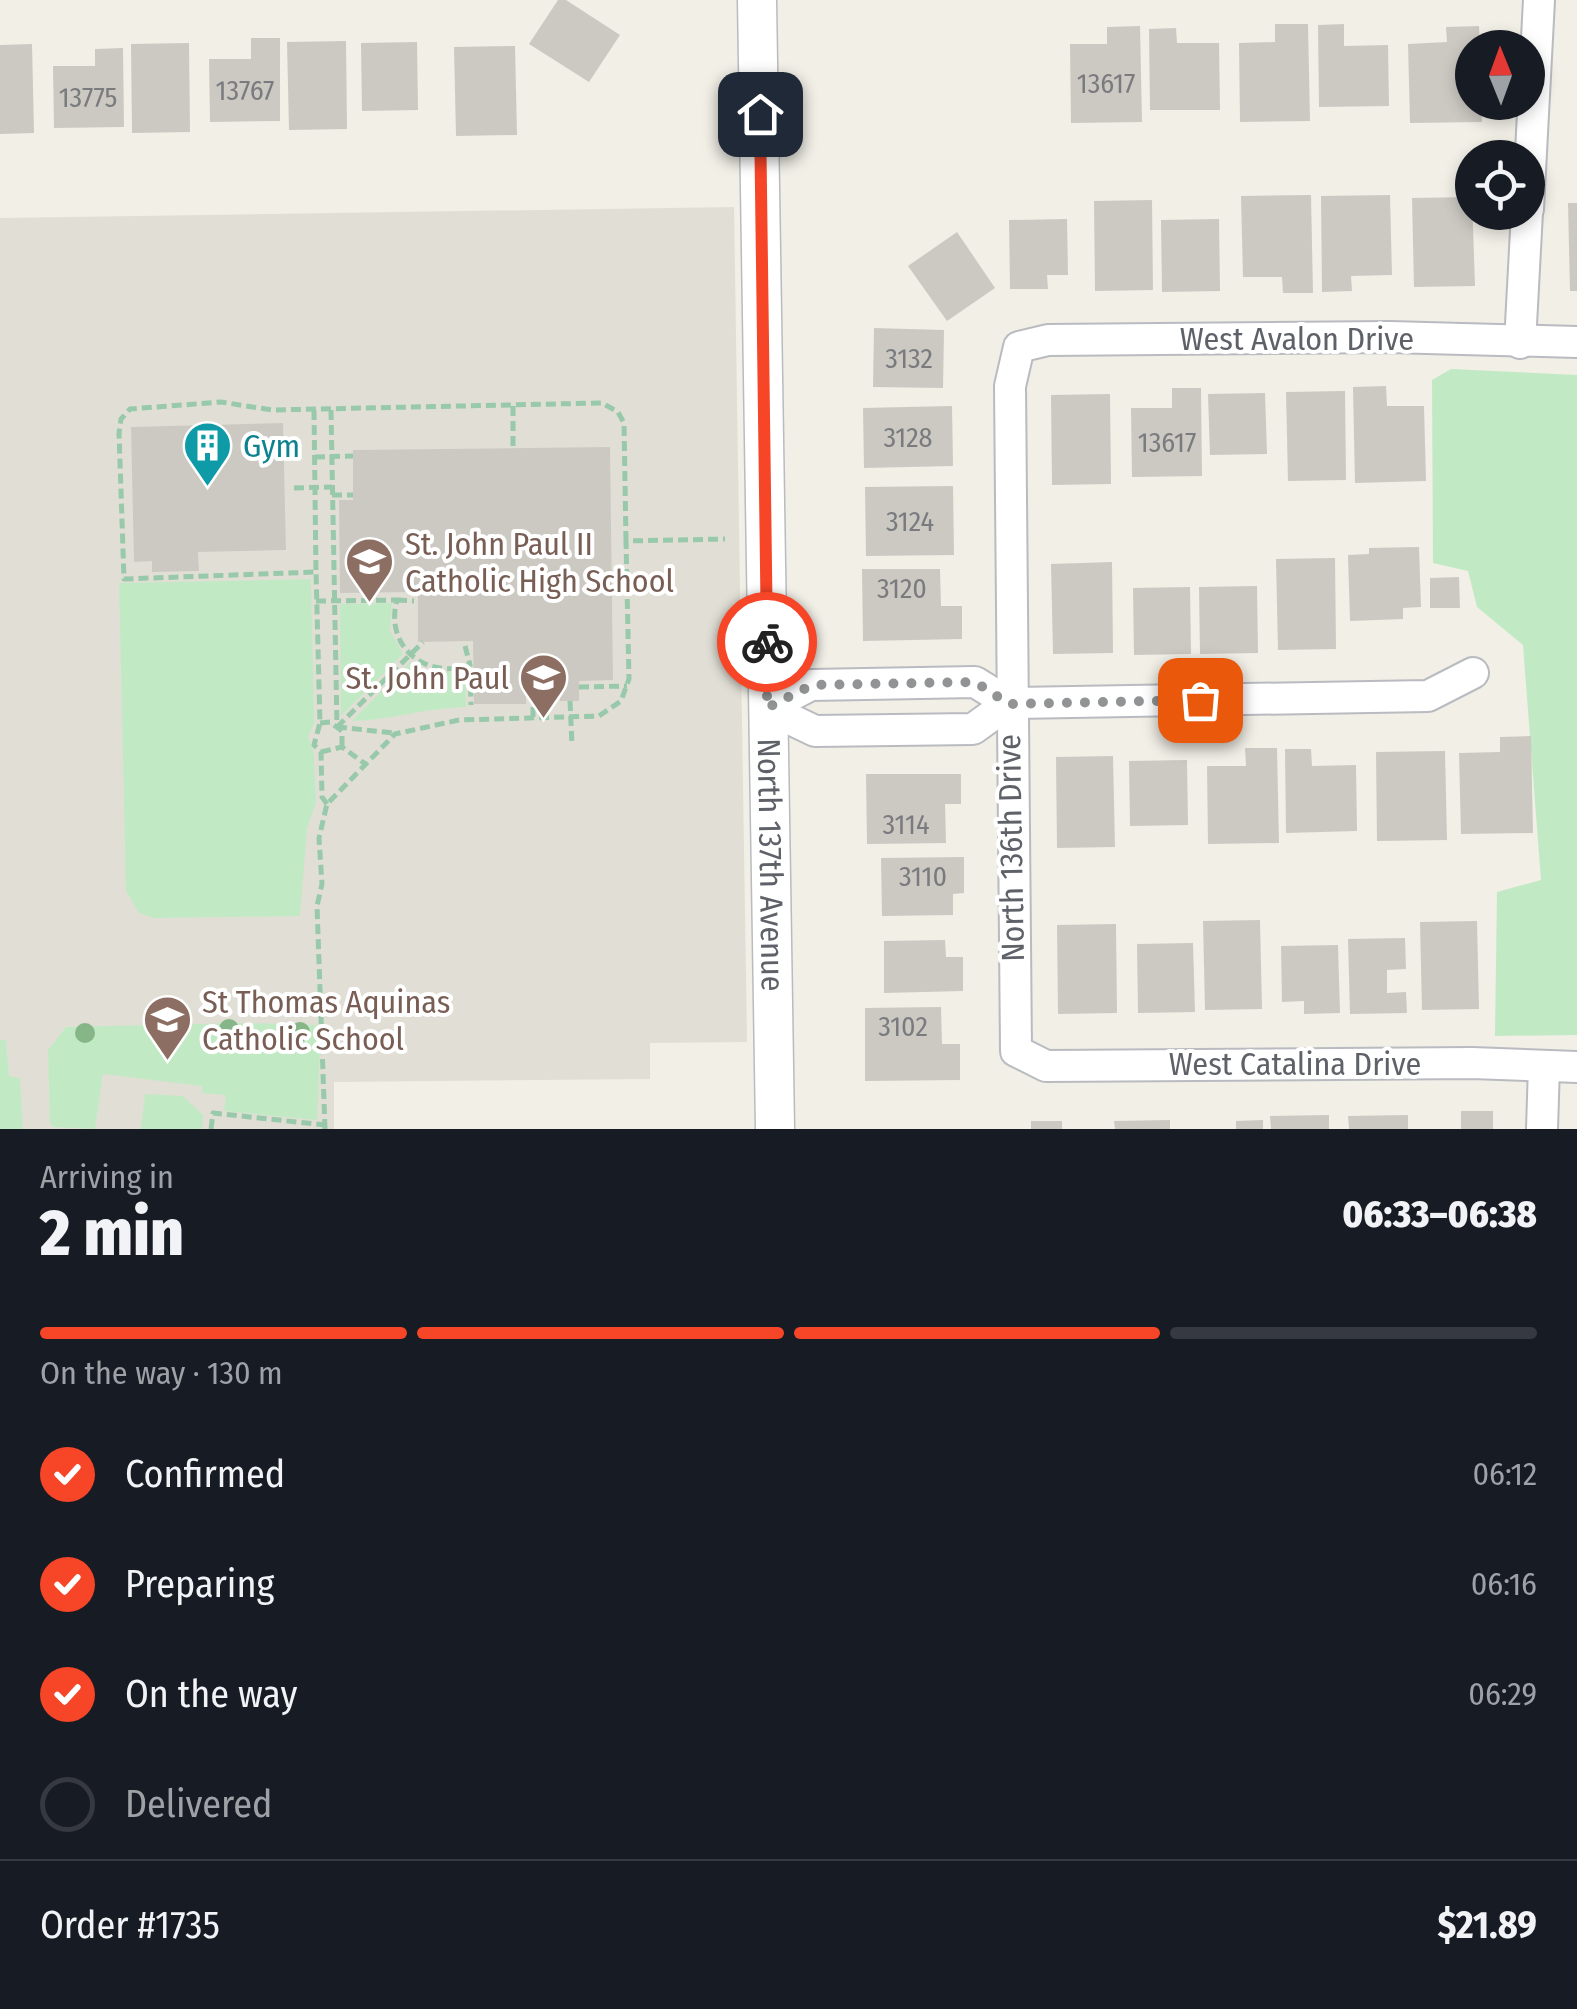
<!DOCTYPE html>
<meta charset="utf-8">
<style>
body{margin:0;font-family:"Fira Sans Condensed",sans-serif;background:#20242c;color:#f1f3f6;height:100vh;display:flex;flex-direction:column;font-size:38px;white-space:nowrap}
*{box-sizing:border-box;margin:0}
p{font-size:32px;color:#9ea1a6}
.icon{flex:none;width:55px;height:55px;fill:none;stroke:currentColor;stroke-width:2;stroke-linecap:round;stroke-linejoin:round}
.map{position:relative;height:1129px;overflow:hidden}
.details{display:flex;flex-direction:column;background:#171b24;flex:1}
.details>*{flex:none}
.needle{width:65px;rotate:359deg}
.controls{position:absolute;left:1455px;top:30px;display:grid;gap:20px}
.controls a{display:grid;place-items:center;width:90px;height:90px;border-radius:50%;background:#171b24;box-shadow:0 5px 15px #0003;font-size:50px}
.pin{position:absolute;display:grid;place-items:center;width:85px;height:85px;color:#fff;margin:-42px;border-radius:20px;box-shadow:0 5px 15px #0006}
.courier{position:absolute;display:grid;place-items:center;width:100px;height:100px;margin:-50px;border:8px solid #f64527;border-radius:50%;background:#fff;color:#222;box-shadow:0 2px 12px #0007}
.overview em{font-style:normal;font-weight:800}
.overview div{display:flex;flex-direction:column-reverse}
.overview{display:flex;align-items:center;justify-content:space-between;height:170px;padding:0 40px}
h1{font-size:65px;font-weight:800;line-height:75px}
.bar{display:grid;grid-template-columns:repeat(4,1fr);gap:15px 10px;align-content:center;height:120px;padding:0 40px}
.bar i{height:12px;border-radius:8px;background:#363941}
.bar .selected{background:#f64527}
.bar p{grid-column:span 4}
.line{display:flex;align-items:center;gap:25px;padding:0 40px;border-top:2px solid #363941}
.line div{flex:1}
ol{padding:0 40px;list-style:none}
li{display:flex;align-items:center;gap:30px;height:110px}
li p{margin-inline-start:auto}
li .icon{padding:10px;border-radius:50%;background:#f64527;color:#fff;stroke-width:4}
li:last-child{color:#9ea1a6}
li i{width:55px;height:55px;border:5px solid #363941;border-radius:50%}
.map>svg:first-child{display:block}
</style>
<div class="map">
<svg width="1577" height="1129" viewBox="0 0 1577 1129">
<rect width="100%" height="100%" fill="#f1efe6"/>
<polygon fill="#e1dfd5" points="734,207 747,1042 650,1043 650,1079 334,1082 334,1129 0,1129 0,218"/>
<g fill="#c1eac4">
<polygon points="1451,369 1577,375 1577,1035 1495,1036 1497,892 1541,880 1523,645 1477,607 1468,571 1433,563 1432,380"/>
<polygon points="311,579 314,723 308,737 314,753 316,803 307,828 300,916 153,918 139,913 126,891 119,583"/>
<polygon points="392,603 390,631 403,654 341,716 340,604"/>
<path d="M410,662L432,673L465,671L466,707C426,708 391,720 352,721Z"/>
<polygon points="239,1023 321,1025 317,1120 224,1111 226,1095 202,1093 202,1086 103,1074 95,1129 53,1127 50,1122 48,1050 66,1027"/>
<polygon points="0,1040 6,1040 9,1076 20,1078 23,1129 0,1129"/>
<polygon points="145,1094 183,1096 203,1115 202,1129 141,1129"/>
</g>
<g fill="#ccc9c3">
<polygon points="558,0 566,0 620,35 589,82 529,44"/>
<polygon points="1275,24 1308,24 1310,121 1240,122 1239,43 1275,42"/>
<polygon points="1344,24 1344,46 1388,45 1389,106 1319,107 1318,25"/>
<polygon points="1140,26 1142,122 1071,123 1070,44 1107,44 1107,27"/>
<polygon points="1479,26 1480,48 1472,48 1472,102 1481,102 1482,122 1410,123 1408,44 1447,42 1446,27"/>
<polygon points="1176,28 1177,43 1219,43 1220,110 1150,110 1149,29"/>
<polygon points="251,38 280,38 280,121 210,122 209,59 251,59"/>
<polygon points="346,41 347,129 289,130 287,42"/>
<polygon points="417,42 418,110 362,111 361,43"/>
<polygon points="189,43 190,132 132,133 131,44"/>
<polygon points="32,44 34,133 0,134 0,45"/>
<polygon points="515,46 517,135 456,136 454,47"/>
<polygon points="123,48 124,127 54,128 53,66 95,66 95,49"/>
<polygon points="1311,195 1313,293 1283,293 1282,277 1243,277 1241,196"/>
<polygon points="1390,195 1392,275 1351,276 1352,291 1322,292 1321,196"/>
<polygon points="1472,197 1475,286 1414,287 1412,198"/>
<polygon points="1152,200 1153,290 1095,291 1094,201"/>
<polygon points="1568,203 1577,203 1577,291 1570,291"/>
<polygon points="1067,219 1068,275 1047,275 1048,289 1010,289 1009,220"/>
<polygon points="1219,219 1220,291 1162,292 1161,220"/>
<polygon points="957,232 995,288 947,321 908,266"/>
<polygon points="874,328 944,330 943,388 873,387"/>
<polygon points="1386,386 1387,406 1424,406 1426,481 1355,483 1353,387"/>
<polygon points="1172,388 1201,388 1202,476 1132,477 1131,408 1172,408"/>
<polygon points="1345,391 1346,480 1288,481 1286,392"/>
<polygon points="1265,393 1267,454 1210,455 1208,394"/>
<polygon points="1110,394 1111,484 1052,485 1051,395"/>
<polygon points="952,406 953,466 864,468 863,408"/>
<polygon points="283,423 286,550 198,552 199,571 152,572 152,561 134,562 131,427"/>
<polygon points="610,447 613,680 579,681 579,701 560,701 560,684 526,684 526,704 474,704 473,641 418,642 418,592 340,593 339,500 353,500 353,450"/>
<polygon points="953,486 954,555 866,556 865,487"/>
<polygon points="1419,547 1421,607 1403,608 1403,619 1350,621 1348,555 1369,554 1369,548"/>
<polygon points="1335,558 1336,649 1278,650 1276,559"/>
<polygon points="1112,562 1113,653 1053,654 1051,564"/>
<polygon points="862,569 940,569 941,606 962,606 962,639 863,641"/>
<polygon points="1459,577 1460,608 1430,608 1430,578"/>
<polygon points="1257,586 1258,653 1200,654 1199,587"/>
<polygon points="1190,587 1191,654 1134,655 1133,588"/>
<polygon points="1531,736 1533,833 1461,834 1459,753 1500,752 1500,737"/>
<polygon points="1245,748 1277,748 1279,843 1208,844 1207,766 1246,766"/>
<polygon points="1285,749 1311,749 1312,766 1356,765 1357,831 1286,833"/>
<polygon points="1445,751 1447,840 1377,841 1376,752"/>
<polygon points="1113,756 1115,847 1057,848 1056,757"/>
<polygon points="1187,760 1188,825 1130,826 1129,761"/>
<polygon points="866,774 961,774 961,804 945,804 946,843 867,844"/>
<polygon points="964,857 964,893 953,894 953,915 882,916 881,858"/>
<polygon points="1260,920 1262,1009 1205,1010 1203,921"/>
<polygon points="1477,921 1479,1009 1422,1010 1420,922"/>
<polygon points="1116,924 1117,1013 1058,1014 1057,925"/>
<polygon points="1405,938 1406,969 1387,970 1387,993 1406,992 1407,1013 1350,1014 1348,939"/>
<polygon points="945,940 946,957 963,957 963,991 884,993 884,941"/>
<polygon points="1193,943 1195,1012 1138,1013 1137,944"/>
<polygon points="1338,945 1340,1013 1304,1014 1304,1001 1282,1002 1281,946"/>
<polygon points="941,1007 942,1044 960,1044 960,1080 865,1081 865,1008"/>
<rect x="1461" y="1111" width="32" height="18"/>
<polygon points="1329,1115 1329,1129 1271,1129 1270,1116"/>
<polygon points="1408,1115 1408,1129 1349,1129 1348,1116"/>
<polygon points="1170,1120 1170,1129 1115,1129 1114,1121"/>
<polygon points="1263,1120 1263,1129 1236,1129 1236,1121"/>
<rect x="1031" y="1121" width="31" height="8"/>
</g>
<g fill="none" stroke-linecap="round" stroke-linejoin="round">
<defs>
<g id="minor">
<polyline points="1528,209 1539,0"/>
<polyline points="1577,342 1390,337 1048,340 1019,347 1010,386 1016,1051 1046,1066 1472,1063 1577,1067"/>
<polyline points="1520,343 1527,212"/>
<polyline points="767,708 811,685 975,682 1009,703 1428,696 1473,673"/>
<polyline points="767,708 815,731 973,729 1009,703"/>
<polyline points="1542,1129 1544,1066"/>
</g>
<g id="tertiary">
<path id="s1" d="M757,0L775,1129"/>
</g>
</defs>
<use href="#minor" stroke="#b9bbc1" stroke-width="34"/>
<use href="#tertiary" stroke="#b9bbc1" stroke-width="41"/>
<g stroke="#98c9aa" stroke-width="5" stroke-dasharray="10 5" stroke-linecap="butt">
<polyline points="314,410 316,572"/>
<polyline points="331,410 337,727"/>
<polyline points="513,446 513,406"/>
<polyline points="315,457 353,456"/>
<polyline points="294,488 332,487"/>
<polyline points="332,495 353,495"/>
<polyline points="397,600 414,601"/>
<path d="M316,601L397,600C384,647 426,680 470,665L471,705"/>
<polyline points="465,646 470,665"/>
<polyline points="579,687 627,686"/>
<polyline points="570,701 572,745"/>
<polyline points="533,717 533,689 560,688"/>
<polyline points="320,723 330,722 342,731 342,747"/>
<polyline points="337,727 423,642"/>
<polyline points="337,727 394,733"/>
<polyline points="321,752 342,747 364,763"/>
<polyline points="327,804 322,797 321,752 314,745 320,723 316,572 124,579 119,433 121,419 130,409 221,402 272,410 602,403 618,412 624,423 626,541"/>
<polyline points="211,1129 213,1113 325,1125"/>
<polyline points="325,1129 317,906 322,884 319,838 327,804 395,734 459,720 599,716 621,701 629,679 626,541 725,539"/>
</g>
<use href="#minor" stroke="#fff" stroke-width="30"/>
<use href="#tertiary" stroke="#fff" stroke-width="38"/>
</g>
<g fill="#86b587">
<circle cx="229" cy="1029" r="10"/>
<circle cx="300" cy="1032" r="10"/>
<circle cx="85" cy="1033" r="10"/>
<circle cx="159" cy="1034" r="10"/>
</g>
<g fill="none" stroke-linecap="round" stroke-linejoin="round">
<polyline stroke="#919394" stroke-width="10" stroke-dasharray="0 18" points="767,642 767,708 812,685 975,682 1009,704 1200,700"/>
<polyline stroke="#f64527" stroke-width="12" points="760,114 767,642"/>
</g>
<defs>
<symbol id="building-pin" viewBox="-11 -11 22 30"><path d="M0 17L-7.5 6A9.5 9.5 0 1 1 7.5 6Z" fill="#0f9aa8" stroke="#fff"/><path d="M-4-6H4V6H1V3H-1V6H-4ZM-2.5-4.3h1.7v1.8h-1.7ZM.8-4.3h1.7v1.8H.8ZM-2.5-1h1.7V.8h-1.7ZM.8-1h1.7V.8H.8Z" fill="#fff"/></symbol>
<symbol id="school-pin" viewBox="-11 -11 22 30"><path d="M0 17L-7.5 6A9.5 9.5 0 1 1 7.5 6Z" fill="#8d6e63" stroke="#fff"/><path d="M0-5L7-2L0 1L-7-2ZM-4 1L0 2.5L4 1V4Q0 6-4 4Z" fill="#fff"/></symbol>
</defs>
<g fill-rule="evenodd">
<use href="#building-pin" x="180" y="418" width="55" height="75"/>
<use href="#school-pin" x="342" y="534" width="55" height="75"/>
<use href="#school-pin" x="516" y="650" width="55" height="75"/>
<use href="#school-pin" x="140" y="992" width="55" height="75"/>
</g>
<g text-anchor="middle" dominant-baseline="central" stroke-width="8" stroke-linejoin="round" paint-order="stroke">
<g font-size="28" fill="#7a7b7f">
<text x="1106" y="83">13617</text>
<text x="245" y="90">13767</text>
<text x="88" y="97">13775</text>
<text x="909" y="358">3132</text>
<text x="908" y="437">3128</text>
<text x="1167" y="442">13617</text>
<text x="910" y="521">3124</text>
<text x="902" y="588">3120</text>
<text x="906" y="824">3114</text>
<text x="923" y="876">3110</text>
<text x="903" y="1026">3102</text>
</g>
<g font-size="32" fill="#5e6168" stroke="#fff">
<text x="1297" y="339">West Avalon Drive</text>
<text transform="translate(1011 848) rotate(-91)">North 136th Drive</text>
<text stroke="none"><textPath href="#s1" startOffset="865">North 137th Avenue</textPath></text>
<text x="1295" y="1064">West Catalina Drive</text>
</g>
<g font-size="32" fill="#0d838f" stroke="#fff" text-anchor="start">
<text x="243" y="446">Gym</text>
</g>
<g font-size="32" fill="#785e54" stroke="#fff" text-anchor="start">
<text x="405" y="544">St. John Paul II<tspan x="405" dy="37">Catholic High School</tspan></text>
<text x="509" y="678" text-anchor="end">St. John Paul</text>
<text x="202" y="1002">St Thomas Aquinas<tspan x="202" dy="37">Catholic School</tspan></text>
</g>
</g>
</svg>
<div class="controls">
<a><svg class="needle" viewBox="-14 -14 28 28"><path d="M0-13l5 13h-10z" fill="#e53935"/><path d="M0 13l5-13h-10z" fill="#9ea1a6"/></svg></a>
<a><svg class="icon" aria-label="locate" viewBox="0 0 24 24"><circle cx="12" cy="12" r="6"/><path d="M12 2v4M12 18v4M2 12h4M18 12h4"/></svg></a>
</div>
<div class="pin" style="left:1200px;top:700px;background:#ea580c"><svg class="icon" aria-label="bag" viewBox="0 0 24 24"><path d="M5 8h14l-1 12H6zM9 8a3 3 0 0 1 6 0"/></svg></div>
<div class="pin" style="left:760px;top:114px;background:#1f2937"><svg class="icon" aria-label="home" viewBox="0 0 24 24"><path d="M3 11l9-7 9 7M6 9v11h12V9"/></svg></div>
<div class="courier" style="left:767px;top:642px"><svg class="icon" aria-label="bike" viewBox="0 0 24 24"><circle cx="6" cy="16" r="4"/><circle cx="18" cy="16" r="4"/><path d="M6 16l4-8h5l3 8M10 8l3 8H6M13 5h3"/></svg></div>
</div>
<section class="details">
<div class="overview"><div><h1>2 min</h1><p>Arriving in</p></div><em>06:33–06:38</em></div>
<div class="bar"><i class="selected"></i><i class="selected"></i><i class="selected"></i><i></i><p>On the way · 130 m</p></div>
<ol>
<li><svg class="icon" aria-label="check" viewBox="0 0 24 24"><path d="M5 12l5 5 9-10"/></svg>Confirmed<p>06:12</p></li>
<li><svg class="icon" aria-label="check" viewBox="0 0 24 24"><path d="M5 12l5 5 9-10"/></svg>Preparing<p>06:16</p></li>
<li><svg class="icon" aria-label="check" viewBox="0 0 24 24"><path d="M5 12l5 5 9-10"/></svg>On the way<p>06:29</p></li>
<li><i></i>Delivered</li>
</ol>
<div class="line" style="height:130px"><div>Order #1735</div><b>$21.89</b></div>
</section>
